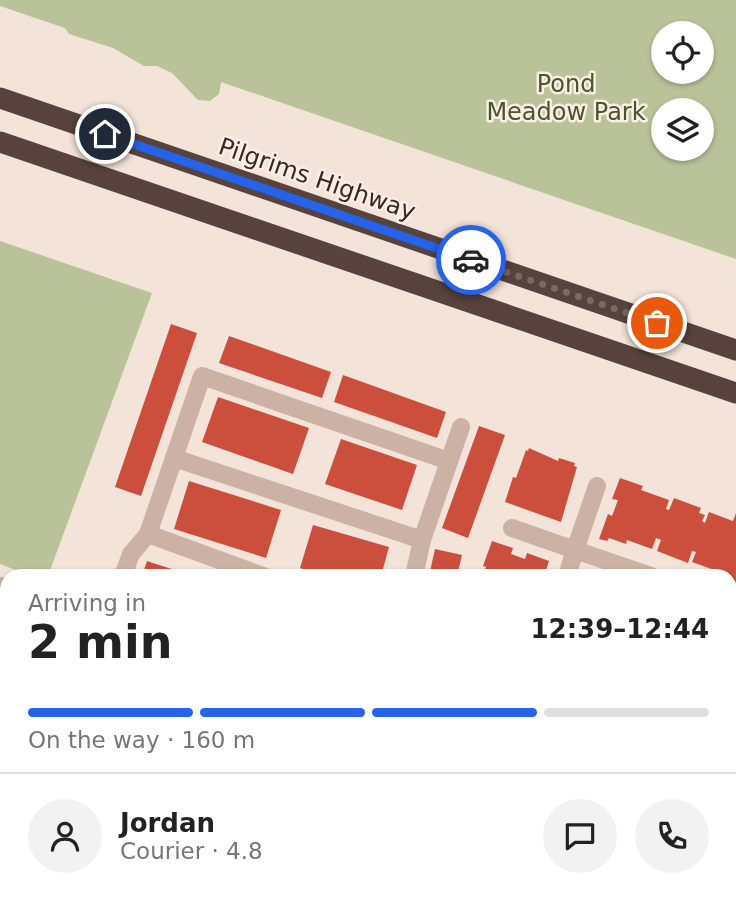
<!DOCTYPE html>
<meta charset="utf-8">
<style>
body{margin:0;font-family:"DejaVu Sans",sans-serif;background:#f2f2f2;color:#222;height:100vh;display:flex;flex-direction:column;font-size:26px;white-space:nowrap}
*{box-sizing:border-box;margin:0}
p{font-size:23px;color:#767676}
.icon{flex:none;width:38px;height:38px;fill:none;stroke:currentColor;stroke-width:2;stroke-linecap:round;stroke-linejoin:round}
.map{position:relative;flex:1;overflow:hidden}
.side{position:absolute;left:0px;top:569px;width:737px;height:345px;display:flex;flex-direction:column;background:#fff;border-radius:21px 21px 0 0;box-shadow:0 2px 5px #0004}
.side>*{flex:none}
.controls{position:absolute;left:651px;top:21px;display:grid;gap:14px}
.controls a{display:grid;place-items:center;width:63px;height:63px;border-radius:50%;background:#fff;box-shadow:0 2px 5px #0004;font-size:35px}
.pin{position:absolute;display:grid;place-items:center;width:60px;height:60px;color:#fff;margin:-30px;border:4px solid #fff;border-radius:50%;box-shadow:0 2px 7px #0007}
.courier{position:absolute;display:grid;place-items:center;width:70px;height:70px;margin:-35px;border:5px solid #2563eb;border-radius:50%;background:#fff;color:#222;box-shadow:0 2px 9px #0007}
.summary em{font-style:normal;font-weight:600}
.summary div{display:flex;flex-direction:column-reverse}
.summary{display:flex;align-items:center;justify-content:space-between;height:119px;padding:0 28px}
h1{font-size:46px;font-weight:600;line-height:52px}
.bar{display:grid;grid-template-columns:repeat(4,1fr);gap:10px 7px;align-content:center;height:84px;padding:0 28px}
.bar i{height:9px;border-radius:5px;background:#e0e0e0}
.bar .on{background:#2563eb}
.bar p{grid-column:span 4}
.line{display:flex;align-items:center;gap:18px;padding:0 28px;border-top:2px solid #e0e0e0}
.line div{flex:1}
.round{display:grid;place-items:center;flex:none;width:74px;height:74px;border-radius:37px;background:#f2f2f2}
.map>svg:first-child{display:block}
</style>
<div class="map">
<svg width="736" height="913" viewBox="0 0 736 913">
<rect width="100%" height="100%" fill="#f3e3d9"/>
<g fill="#b9c298" fill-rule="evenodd">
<path d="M0,0H736V259L221,82L219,94L210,101L198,100L172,73L157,66H144L113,48L69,34L65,28L0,6ZM663,33H702V72H663ZM663,110H702V149H663Z"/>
<polygon points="0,241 152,293 48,576 31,576 0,564"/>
<polygon points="0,652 7,655 7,686 0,705"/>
</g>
<g fill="#cc4f3d">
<polygon points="171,324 197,333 141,496 115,487"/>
<polygon points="229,336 331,372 322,398 219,363"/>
<polygon points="343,375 446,412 437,438 334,402"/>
<polygon points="218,397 309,428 293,474 202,442"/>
<polygon points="479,426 505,435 468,538 442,528"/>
<polygon points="341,439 417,465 402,510 325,484"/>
<polygon points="529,448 558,461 559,458 575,463 574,466 577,467 561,522 505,502 513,477 516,478 526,450 528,451"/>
<polygon points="620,478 643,486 641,490 669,500 666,509 669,510 674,498 701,508 699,513 705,515 702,521 705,523 709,512 733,521 736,513 736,585 732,584 733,581 730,580 730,576 716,575 717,571 692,562 696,552 692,551 688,563 657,551 661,540 656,538 652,549 627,540 626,544 609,538 607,541 599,539 608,514 612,516 618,500 612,499"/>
<polygon points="189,481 281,510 266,558 174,529"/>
<polygon points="313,525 389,547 381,576 326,576 300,568"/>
<polygon points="492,541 513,548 511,554 525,559 527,553 549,561 544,576 483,576 486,567 483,566"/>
<polygon points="435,549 462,555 457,576 429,576"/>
<polygon points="147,561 190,575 190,576 142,576"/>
<polygon points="587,570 603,575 603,576 585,576"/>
<polygon points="730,849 732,849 733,860 736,860 736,913 709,913 709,906 730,906"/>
<polygon points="181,906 220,906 219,913 208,913"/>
<polygon points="230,906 299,906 320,912 229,913"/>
<polygon points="420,906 487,906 485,910 487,911 486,913 416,913"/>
</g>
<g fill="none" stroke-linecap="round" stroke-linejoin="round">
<g stroke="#cbb2a4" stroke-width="18">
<polyline points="174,458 422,540"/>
<polyline points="512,528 575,550 597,486"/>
<polyline points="148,534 263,576"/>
<polyline points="123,576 131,554 148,534 202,376 449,461"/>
<polyline points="414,576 422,540 461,427"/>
<polyline points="567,576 575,550 651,576"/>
<polyline points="0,586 7,588"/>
<polyline points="0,603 7,606"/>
<polyline points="730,603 736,605"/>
<polyline points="730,661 736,642"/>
<polyline points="542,906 554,913"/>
<polyline points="693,906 693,913"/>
<polyline points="510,913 513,906"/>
</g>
<g stroke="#58423d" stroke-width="21">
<polyline points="0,98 736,350"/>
<polyline points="0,142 736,393"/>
</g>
</g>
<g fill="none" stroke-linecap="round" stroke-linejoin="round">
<polyline stroke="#786a65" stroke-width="7" stroke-dasharray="0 12.6" points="471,260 657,323"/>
<polyline stroke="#2563eb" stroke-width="9" points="105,134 471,260"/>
</g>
<g text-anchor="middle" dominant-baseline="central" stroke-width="5" stroke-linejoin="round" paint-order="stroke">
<g font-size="24" fill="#4a5629" stroke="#faeee5">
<text x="566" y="84">Pond<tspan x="566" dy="28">Meadow Park</tspan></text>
</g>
<g font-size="24" fill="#362926" stroke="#faeee5">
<text transform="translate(317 179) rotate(19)">Pilgrims Highway</text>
</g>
</g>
</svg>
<div class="controls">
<a><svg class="icon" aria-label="locate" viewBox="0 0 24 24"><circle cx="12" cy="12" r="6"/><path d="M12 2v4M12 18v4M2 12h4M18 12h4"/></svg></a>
<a><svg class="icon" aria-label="layers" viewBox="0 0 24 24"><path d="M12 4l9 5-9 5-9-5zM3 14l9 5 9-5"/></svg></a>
</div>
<div class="pin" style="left:657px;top:323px;background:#ea580c"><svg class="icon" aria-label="bag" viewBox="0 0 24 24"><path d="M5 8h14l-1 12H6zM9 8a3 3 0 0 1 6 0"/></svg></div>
<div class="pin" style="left:105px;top:134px;background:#1f2937"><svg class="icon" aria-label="home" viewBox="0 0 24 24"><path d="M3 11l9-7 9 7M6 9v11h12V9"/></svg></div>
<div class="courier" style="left:471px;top:260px"><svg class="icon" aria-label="car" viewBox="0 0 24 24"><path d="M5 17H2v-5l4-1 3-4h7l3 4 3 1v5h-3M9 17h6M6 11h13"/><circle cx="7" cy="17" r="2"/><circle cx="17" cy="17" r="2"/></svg></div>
<section class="side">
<div class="summary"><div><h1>2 min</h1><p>Arriving in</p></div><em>12:39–12:44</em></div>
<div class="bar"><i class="on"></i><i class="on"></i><i class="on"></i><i></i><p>On the way · 160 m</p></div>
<div class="line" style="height:126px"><a class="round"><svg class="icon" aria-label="person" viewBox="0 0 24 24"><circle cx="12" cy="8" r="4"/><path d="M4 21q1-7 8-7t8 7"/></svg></a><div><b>Jordan</b><p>Courier · 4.8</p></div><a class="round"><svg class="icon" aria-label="chat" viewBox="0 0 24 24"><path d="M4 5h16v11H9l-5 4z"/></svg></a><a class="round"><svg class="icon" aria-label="phone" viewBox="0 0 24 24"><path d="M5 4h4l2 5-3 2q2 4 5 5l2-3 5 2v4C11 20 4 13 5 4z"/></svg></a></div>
</section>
</div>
